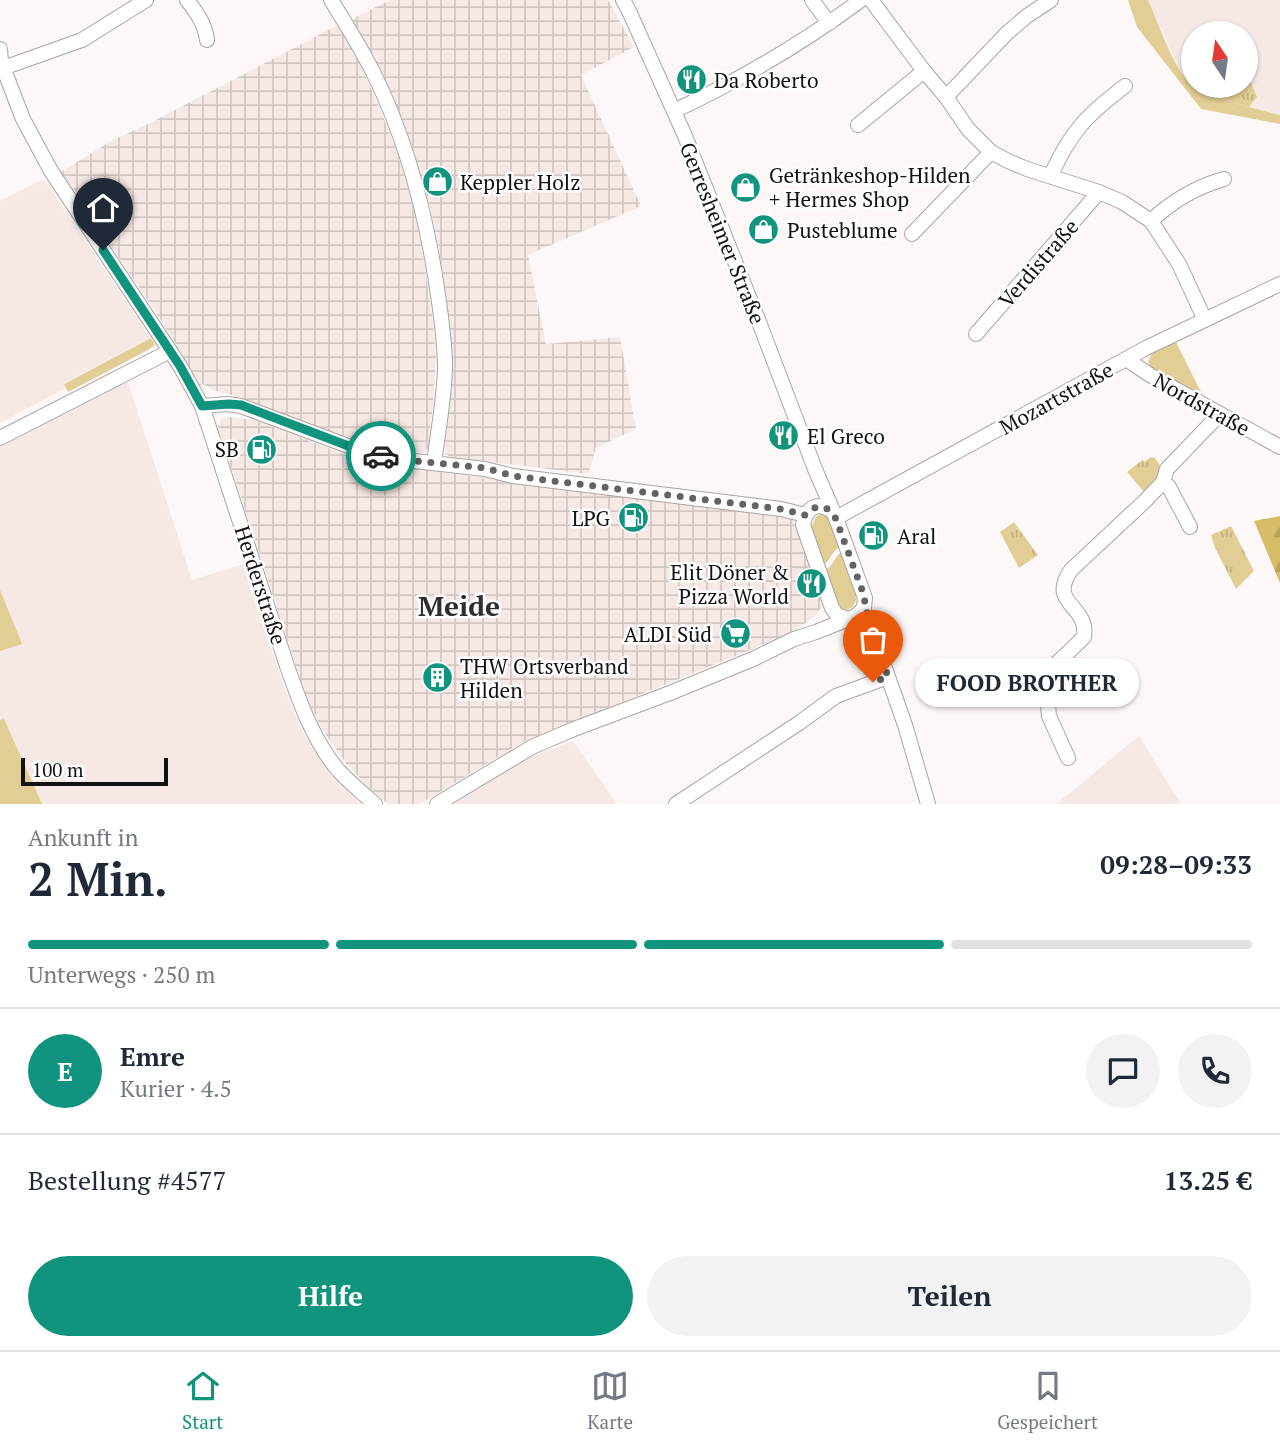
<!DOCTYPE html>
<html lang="de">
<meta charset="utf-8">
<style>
body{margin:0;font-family:"PT Serif",serif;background:#f2f2f3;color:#1f2937;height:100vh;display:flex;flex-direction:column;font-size:26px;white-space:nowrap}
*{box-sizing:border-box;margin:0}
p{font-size:23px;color:#747a83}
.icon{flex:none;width:38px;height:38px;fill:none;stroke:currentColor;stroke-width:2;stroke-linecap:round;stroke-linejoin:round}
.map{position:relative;height:804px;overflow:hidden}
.sheet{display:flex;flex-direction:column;background:#fff;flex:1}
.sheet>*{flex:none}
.needle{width:46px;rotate:347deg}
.tools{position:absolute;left:1181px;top:21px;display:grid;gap:14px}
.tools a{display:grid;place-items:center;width:77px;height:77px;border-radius:50%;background:#fff;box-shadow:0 2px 5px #0004;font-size:35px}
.scale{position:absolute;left:21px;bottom:18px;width:147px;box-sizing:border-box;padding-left:7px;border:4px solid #131211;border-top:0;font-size:19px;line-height:24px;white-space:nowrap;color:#131211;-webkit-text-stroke:5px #fff;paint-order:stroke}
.pin{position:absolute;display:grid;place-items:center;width:60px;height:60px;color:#fff;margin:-72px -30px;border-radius:50% 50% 50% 0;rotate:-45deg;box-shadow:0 0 7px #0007}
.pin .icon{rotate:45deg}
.courier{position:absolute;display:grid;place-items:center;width:70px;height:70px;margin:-35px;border:5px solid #11947e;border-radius:50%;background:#fff;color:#222;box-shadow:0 2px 9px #0007}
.bubble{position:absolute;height:49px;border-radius:24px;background:#fff;box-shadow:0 2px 5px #0004;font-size:23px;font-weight:700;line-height:49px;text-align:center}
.summary em{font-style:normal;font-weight:700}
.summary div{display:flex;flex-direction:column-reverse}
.summary{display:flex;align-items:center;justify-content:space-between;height:119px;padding:0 28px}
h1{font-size:46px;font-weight:700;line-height:52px}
.bar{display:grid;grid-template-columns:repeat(4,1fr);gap:10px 7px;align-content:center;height:84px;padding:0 28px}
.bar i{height:9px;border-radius:5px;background:#e0e1e3}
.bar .on{background:#11947e}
.bar p{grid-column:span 4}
.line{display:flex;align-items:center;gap:18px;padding:0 28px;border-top:2px solid #e0e1e3}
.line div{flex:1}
.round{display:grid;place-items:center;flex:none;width:74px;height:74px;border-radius:37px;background:#f2f2f3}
.action{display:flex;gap:14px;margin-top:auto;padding:14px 28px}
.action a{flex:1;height:80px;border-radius:42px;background:#11947e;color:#fff;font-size:28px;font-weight:700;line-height:80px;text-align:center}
.action a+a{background:#f2f2f3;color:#1f2937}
.dock{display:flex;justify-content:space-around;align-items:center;height:98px;border-top:2px solid #e0e1e3;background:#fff;font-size:19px;color:#747a83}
.dock a{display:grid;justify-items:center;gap:4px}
.dock .on{color:#11947e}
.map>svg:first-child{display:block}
</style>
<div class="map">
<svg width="1280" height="804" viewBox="0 0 1280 804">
<defs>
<pattern id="industrial-grid" width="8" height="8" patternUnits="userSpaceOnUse" patternTransform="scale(1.75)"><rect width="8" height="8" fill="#f6e9e5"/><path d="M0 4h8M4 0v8" fill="none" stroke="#d2c7c3"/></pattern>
<pattern id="forest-firs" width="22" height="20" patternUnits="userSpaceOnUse" patternTransform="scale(1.75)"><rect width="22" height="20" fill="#d7bd67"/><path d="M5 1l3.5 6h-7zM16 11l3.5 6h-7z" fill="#b8a158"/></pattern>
<pattern id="park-tufts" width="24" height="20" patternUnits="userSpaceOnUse" patternTransform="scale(1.75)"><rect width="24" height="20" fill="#e1ce94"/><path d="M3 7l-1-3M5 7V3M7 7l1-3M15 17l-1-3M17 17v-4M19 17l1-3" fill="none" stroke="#c0b07f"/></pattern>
</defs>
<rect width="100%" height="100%" fill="#fdf8f7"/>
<g fill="#f6e9e5">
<polygon points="1148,0 1280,0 1280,115 1249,107 1257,97 1249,77 1246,78 1246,33 1194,33 1194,86 1224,86 1206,93 1195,88 1186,79 1176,62"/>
<polygon points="44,179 151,338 64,383 66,388 0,423 0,201"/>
<polygon points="127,381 130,388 192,580 243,564 288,698 302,731 317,755 332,776 360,804 0,804 0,447"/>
<polygon points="1139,736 1181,804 1056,804"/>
<polygon points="573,741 617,804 453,804 531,757"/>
</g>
<g fill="url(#industrial-grid)">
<polygon points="390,0 608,0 634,47 581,75 641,206 528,255 546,344 620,337 636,429 596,448 588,474 451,457 445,454 445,444 452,371 451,337 439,248 431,211 420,171 408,137 377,66 352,19"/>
<polygon points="338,25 362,68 380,109 397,151 410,195 421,240 433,321 436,356 433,404 428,448 424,453 391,449 369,445 235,396 213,390 203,384 199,386 182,354 157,314 61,172 111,141 144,126"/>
<polygon points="229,417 255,420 349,456 377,464 789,517 792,519 798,531 818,587 821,598 821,608 815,616 792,633 521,743 420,804 388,804 367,786 345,762 322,729 306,697 218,427 221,419"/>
</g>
<g fill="#e1ce94">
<path d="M1128,0H1148C1158,22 1172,64 1188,81C1193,86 1199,90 1206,93L1225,86L1230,102L1280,115V124L1201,109L1137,27Z"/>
<polygon points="151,338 155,345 148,350 68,392 64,384"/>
<polygon points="1176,342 1203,396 1153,370 1148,362 1152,353"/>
<path d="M820,514L827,516L830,518L840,547C831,551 831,561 823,565L811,528L816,517Z"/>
<path d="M842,552C846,564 853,578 856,591C859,603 849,617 838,605L825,570C834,566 834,556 842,552Z"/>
<polygon points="0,590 22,644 0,651"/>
<polygon points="4,719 42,804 0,804 0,720"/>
</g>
<polygon fill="url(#forest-firs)" points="1280,516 1280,583 1254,521"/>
<g fill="url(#park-tufts)">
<polygon points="1249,77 1257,97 1249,107 1230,102 1225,86 1246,86 1246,78"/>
<polygon points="1151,457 1155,458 1161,467 1156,480 1145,493 1127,472 1142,460 1144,462"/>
<polygon points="1014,522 1038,555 1019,568 1000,532"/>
<polygon points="1231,526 1254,571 1236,589 1215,548 1211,535"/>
</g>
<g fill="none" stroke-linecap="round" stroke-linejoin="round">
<defs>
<g id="minor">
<path d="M187,0C197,13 205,24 207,40"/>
<path d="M331,0C346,24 361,48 374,74C407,141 426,214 437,288C441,315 445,341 445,368C444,400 438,432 434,463"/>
<polyline points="812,0 829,23"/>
<polyline points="871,0 924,71 946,97 968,129 991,152 1008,161 1027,169 1099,192 1122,202 1151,221 1179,264 1205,320"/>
<path d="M0,49L1,62L23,119L51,171L180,366L202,406L287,666C300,703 313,740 338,770C349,782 362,793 375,804"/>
<polyline points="3,68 82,40 146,0"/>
<polyline points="946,97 1007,33 1027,16 1051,0"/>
<path d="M674,111C740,80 803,43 861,0"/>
<polyline points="858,125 924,71"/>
<path d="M1051,175C1071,131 1087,115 1125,86"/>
<path d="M1151,221C1172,201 1196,187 1224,179"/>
<polyline points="912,234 991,152"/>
<polyline points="976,334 1099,192"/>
<polyline points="1126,359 1150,375 1280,447"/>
<polyline points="202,406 228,404 241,406 359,450 388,458 485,469 513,476 781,509 805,515"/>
<polyline points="0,438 170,351"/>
<polyline points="1163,482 1169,487 1190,527"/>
<path d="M832,511C816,500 806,509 803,525L832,608L837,615L848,619"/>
<polyline points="836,518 1146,348 1280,284"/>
<polyline points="856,616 866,625 873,646 885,668 905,725 928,804"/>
<path d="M1068,758L1049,716L1046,683L1048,672L1084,637C1089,604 1047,605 1071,570L1146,500L1163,482L1167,469L1220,414"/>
<polyline points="437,804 532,747 574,729 670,693 753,659 794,639 816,632 856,616 864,608 865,598 836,518 815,469 759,322 685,136 629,11 623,0"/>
<polyline points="676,804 799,723 836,696 888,677"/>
</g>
</defs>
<use href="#minor" stroke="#aaa5a4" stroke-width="16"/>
<use href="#minor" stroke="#fff" stroke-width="14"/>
</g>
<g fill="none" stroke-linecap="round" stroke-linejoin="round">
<path stroke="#656262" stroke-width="7" stroke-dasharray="0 12.6" d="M381,456L387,458L485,468L513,476L781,509L805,515C816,503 828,504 836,519L865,598C863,613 868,611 873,623C880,641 882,659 888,677L873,682"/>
<polyline stroke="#11947e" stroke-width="9" points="103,250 180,366 202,406 229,404 241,405 359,450 381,456"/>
</g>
<defs>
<symbol id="restaurant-disc" viewBox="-11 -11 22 22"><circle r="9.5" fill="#11947e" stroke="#fff"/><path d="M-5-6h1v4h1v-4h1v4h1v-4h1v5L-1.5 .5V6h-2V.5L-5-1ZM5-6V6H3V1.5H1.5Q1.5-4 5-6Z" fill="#fff"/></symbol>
<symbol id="shop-disc" viewBox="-11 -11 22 22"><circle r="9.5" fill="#11947e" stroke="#fff"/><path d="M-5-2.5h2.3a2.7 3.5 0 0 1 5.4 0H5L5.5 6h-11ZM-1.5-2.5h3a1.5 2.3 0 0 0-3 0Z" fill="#fff"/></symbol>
<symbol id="fuel-disc" viewBox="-11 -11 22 22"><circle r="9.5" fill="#11947e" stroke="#fff"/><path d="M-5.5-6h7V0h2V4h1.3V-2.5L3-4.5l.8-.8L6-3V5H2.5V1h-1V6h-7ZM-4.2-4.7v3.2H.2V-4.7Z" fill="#fff"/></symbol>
<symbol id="supermarket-disc" viewBox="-11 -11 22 22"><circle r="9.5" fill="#11947e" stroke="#fff"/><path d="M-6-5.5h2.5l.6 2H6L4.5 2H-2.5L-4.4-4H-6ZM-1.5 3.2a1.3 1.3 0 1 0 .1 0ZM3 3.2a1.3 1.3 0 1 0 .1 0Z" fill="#fff"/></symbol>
<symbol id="building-disc" viewBox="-11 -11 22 22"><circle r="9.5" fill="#11947e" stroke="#fff"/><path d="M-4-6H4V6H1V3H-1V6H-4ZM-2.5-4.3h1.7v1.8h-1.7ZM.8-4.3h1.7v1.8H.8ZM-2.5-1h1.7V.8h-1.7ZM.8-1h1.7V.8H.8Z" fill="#fff"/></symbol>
</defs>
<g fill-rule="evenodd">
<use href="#restaurant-disc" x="674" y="62" width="35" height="35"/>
<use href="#shop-disc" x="420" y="164" width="35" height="35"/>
<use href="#shop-disc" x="728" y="170" width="35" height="35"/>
<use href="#shop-disc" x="746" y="212" width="35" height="35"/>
<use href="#restaurant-disc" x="766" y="418" width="35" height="35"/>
<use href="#fuel-disc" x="244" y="432" width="35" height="35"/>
<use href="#fuel-disc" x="616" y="500" width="35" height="35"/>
<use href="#fuel-disc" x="856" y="518" width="35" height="35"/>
<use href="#restaurant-disc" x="794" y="566" width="35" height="35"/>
<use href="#supermarket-disc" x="718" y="616" width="35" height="35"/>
<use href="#building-disc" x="420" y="660" width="35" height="35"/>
</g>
<g text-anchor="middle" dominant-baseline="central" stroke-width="5" stroke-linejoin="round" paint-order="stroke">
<g font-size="21" fill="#131211" stroke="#fff" text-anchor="start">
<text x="714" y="80">Da Roberto</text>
<text x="769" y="175">Getränkeshop-Hilden<tspan x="769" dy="24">+ Hermes Shop</tspan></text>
<text x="460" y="182">Keppler Holz</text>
<text x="787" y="230">Pusteblume</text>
<text x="807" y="436">El Greco</text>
<text x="239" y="449" text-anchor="end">SB</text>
<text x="610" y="518" text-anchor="end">LPG</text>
<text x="897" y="536">Aral</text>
<text x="789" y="572" text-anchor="end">Elit Döner &amp;<tspan x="789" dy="24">Pizza World</tspan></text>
<text x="712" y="634" text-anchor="end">ALDI Süd</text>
<text x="460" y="666">THW Ortsverband<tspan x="460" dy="24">Hilden</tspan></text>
</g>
<g font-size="21" fill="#131211" stroke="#fff">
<text transform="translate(723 233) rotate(68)">Gerresheimer Straße</text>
<text transform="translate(1038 263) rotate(-49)">Verdistraße</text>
<text transform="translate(1056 398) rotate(-29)">Mozartstraße</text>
<text transform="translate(1202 404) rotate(29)">Nordstraße</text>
<text transform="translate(261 585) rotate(72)">Herderstraße</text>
</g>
<g font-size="28" font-weight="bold" fill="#302d2c" stroke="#fff">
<text x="459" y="605">Meide</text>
</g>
</g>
</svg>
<div class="tools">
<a><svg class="needle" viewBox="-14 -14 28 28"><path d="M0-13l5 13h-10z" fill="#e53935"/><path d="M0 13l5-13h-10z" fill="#747a83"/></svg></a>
</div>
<div class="scale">100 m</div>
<div class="pin" style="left:873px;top:682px;background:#ea580c"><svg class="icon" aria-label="bag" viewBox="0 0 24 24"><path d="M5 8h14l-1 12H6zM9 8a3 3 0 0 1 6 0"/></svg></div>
<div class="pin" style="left:103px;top:250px;background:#1f2937"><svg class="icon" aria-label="home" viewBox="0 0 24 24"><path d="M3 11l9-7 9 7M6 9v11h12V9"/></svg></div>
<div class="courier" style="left:381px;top:456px"><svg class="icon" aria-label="car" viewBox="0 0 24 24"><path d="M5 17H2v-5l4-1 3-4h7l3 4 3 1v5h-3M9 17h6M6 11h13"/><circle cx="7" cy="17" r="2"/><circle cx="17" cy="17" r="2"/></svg></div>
<div class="bubble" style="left:915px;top:658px;width:224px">FOOD BROTHER</div>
</div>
<section class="sheet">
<div class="summary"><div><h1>2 Min.</h1><p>Ankunft in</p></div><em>09:28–09:33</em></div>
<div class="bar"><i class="on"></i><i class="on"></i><i class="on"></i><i></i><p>Unterwegs · 250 m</p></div>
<div class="line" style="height:126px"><b class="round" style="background:#11947e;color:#fff">E</b><div><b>Emre</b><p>Kurier · 4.5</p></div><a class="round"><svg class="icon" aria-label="chat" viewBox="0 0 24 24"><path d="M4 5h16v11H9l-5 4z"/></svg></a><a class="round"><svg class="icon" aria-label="phone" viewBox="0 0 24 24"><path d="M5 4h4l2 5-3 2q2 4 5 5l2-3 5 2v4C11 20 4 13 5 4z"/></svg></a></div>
<div class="line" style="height:91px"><div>Bestellung #4577</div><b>13.25 €</b></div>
<div class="action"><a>Hilfe</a><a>Teilen</a></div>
</section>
<nav class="dock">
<a class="on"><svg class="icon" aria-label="home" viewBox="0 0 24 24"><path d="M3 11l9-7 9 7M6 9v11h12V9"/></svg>Start</a>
<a><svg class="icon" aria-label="map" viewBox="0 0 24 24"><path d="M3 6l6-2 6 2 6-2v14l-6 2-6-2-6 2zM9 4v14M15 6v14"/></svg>Karte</a>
<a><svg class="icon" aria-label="saved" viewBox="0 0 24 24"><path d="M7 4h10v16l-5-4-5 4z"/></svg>Gespeichert</a>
</nav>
